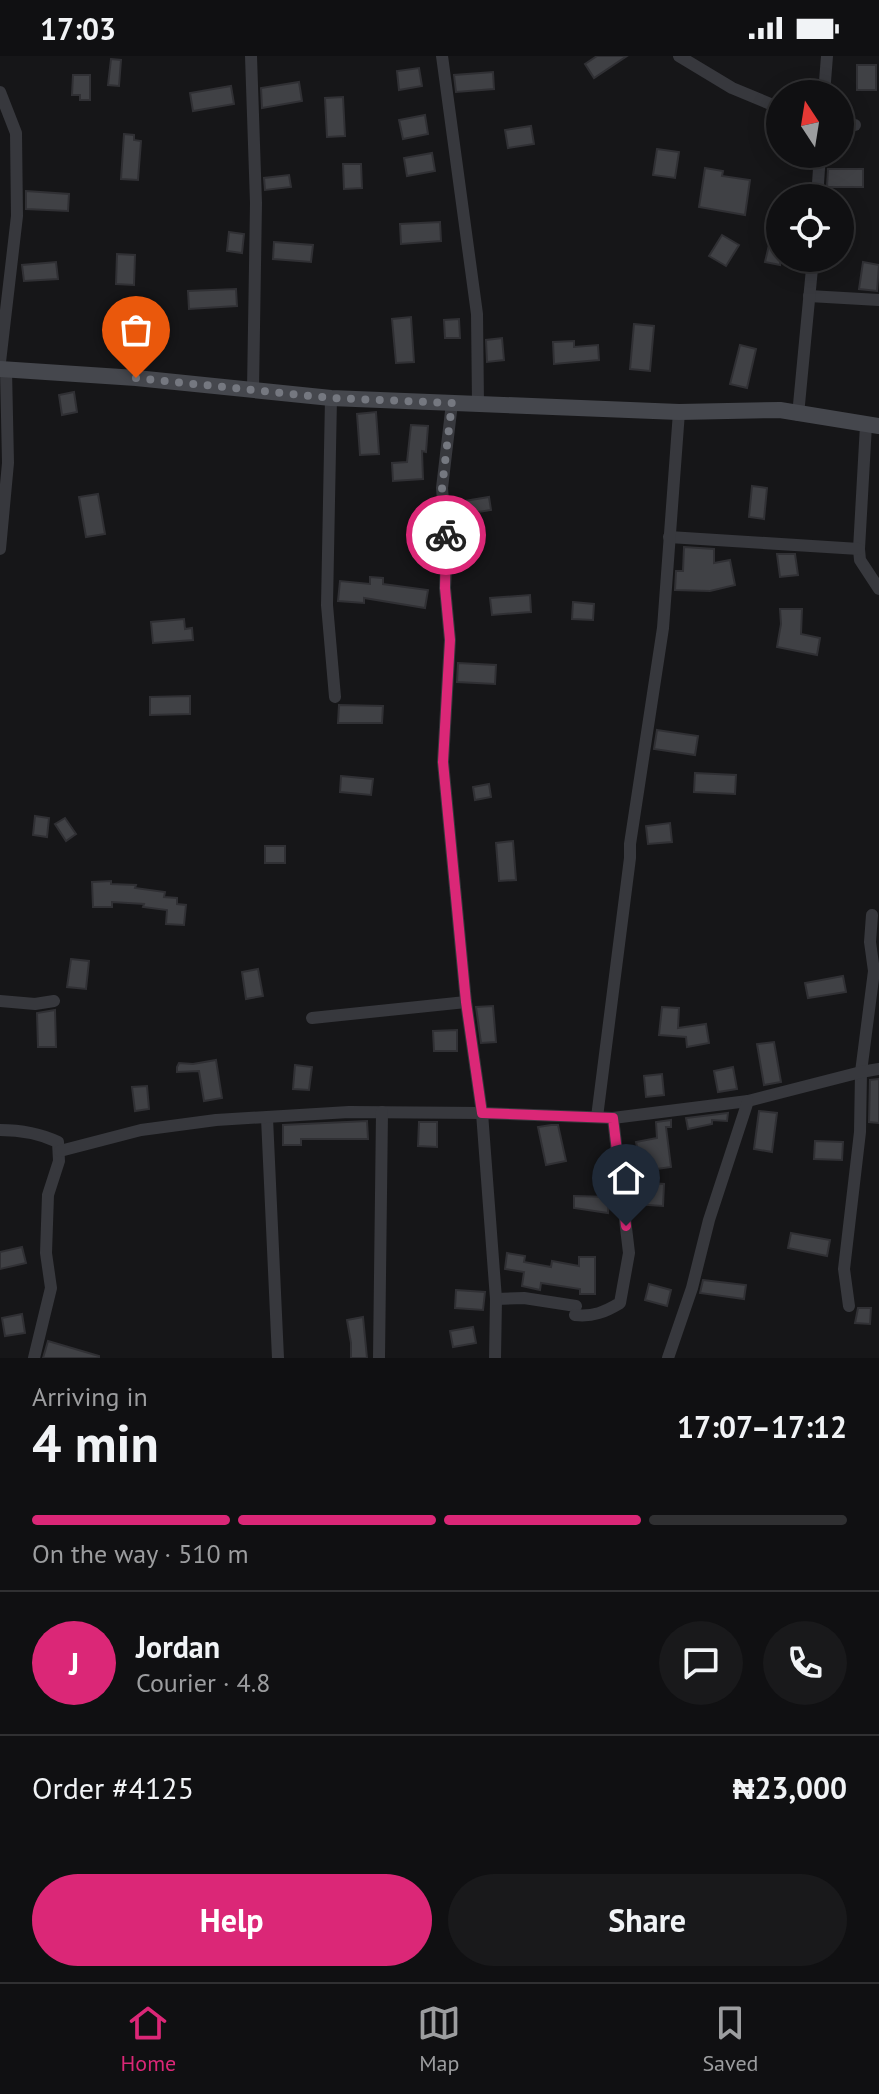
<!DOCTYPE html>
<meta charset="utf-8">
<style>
body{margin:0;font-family:"PT Sans",sans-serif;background:#19191b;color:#f1f3f6;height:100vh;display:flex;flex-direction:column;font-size:30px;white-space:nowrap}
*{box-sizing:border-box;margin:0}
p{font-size:26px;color:#9c9d9f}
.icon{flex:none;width:44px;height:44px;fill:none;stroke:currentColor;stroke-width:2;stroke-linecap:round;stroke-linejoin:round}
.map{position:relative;height:1302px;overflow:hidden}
.details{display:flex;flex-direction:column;background:#101012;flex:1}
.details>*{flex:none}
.needle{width:52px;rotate:348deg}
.controls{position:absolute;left:766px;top:24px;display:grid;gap:16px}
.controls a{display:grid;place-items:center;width:88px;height:88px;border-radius:50%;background:#101012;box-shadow:0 4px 20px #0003,0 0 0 2px #303032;font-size:40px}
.pin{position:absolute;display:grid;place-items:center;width:68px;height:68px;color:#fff;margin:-82px -34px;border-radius:50% 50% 50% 0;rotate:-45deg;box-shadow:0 0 8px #0007}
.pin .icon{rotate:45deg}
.courier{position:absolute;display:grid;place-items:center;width:80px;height:80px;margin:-40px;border:6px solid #db2777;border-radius:50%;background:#fff;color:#222;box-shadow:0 2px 10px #0007}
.head em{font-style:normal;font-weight:800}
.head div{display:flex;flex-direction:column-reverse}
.head{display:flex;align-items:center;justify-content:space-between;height:136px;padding:0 32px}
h1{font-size:52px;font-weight:800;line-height:60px}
.bar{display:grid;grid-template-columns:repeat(4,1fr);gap:12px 8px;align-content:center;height:96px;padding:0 32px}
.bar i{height:10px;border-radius:6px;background:#303032}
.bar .active{background:#db2777}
.bar p{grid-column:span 4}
.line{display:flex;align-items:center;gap:20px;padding:0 32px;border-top:2px solid #303032}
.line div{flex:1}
.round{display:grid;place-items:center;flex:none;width:84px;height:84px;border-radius:42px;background:#19191b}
.action{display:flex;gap:16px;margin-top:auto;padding:16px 32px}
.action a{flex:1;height:92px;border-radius:48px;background:#db2777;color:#fff;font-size:32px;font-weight:800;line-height:92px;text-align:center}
.action a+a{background:#19191b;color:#f1f3f6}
.status{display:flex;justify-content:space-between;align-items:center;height:56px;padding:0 40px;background:#101012;direction:ltr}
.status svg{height:22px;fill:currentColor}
.menu{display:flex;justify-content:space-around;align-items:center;height:112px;border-top:2px solid #303032;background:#101012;font-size:22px;color:#9c9d9f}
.menu a{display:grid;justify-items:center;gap:4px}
.menu .active{color:#db2777}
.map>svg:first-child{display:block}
</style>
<div class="status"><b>17:03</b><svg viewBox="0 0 49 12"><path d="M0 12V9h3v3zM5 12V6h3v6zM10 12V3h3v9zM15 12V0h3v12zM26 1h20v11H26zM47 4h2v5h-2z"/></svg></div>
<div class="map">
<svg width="879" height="1302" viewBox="0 0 879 1302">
<rect width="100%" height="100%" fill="#161618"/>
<g fill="#404145" stroke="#303034" stroke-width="2">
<polygon points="597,0 627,0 594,22 585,8"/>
<polygon points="111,3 121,4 119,30 108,29"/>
<rect x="857" y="9" width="19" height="25"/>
<polygon points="419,12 422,30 399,34 397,15"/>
<polygon points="493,16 494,33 456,36 454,19"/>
<polygon points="73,19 90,19 90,44 80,44 80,39 72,39"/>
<polygon points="299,26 302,45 262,52 261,32"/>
<polygon points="231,30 234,48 193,55 190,37"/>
<polygon points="343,41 345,80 327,81 325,42"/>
<polygon points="425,59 428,78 403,83 399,64"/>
<polygon points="531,70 534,88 508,92 505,74"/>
<polygon points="124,78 134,79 134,84 141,85 138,124 121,123"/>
<polygon points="657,93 679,96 675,122 653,119"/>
<polygon points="432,97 435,115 407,120 404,102"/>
<polygon points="343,108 361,108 362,132 344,133"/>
<polygon points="705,112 723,115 722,120 750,124 745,159 699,151"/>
<polygon points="828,113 863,113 863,131 827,131"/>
<polygon points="289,119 291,131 265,134 264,122"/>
<polygon points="26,135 69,138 68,155 26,153"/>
<polygon points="440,166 441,185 401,188 400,168"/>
<polygon points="229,176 244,178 242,197 227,195"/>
<polygon points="722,179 739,189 726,210 709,200"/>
<polygon points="274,186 313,189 311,206 273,203"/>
<polygon points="769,189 780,191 780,209 765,206"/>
<polygon points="117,198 135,199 134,229 116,228"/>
<polygon points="56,206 58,223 24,225 22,209"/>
<polygon points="863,206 879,209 877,235 859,233"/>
<polygon points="236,233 237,250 189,253 188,235"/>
<polygon points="411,261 414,306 396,307 392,263"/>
<polygon points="459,263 460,282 445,282 444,264"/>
<polygon points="634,268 654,270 650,315 630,313"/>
<polygon points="502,282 504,304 487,306 486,284"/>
<polygon points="574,285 574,291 598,289 599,304 554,308 553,286"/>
<polygon points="740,289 756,293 747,332 730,328"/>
<polygon points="74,336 77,356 62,359 59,339"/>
<polygon points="376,356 379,398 360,399 357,358"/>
<polygon points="411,369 428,370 426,396 422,395 423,423 393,425 392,407 407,406"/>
<polygon points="752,430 767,432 764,463 749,461"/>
<polygon points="98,438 105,478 86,481 79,441"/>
<polygon points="489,441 491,454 453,460 452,447"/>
<polygon points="684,491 714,493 714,507 730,504 735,529 710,535 675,534 676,515 683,515"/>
<polygon points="777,498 795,498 798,519 780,521"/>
<polygon points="370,521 383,522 383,528 428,534 425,552 364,542 364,547 338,545 340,525 370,528"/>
<polygon points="530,539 531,556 492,559 490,542"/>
<polygon points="573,546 594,548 593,564 572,563"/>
<polygon points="780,553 802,553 801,578 820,582 817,599 777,591 781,568"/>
<polygon points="184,563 185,573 192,572 193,584 153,587 151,566"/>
<polygon points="458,607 496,609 495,628 457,626"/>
<polygon points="190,640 190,658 150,659 150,641"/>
<polygon points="339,649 383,650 382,667 338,667"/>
<polygon points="657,674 698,680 695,699 654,693"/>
<polygon points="695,717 736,719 735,738 694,736"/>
<polygon points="341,720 373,723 371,739 340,736"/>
<polygon points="489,728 491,741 475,744 473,731"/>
<polygon points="35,760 49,762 47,781 33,779"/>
<polygon points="65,762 76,778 66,785 55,768"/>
<polygon points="670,767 672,786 648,788 646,770"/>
<polygon points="513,785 516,824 499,825 496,787"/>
<rect x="265" y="790" width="20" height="17"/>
<polygon points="111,825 111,828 136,829 135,832 165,836 164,841 177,842 177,848 186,849 184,869 166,868 167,854 143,851 144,848 112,846 112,851 93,851 92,826"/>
<polygon points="71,903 89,905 86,933 67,931"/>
<polygon points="258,913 263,940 246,943 242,916"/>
<polygon points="843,920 846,936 808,942 805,927"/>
<polygon points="493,950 496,986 481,987 476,951"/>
<polygon points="662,951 679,952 678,972 706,968 709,987 687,991 686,981 659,979"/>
<polygon points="55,954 56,991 38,991 37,957"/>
<polygon points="457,974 457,995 434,995 433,975"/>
<polygon points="774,986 781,1026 764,1029 757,988"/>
<polygon points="216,1004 222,1042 204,1045 199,1015 177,1016 177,1011 179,1007 193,1008"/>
<polygon points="295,1009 312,1011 309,1034 293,1033"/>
<polygon points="733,1011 737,1033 718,1036 714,1015"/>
<polygon points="662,1018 664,1039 646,1041 644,1020"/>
<polygon points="879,1023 879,1067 869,1066 870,1024"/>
<polygon points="147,1030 149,1053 135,1055 132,1031"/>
<polygon points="759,1055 777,1057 772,1096 754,1093"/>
<polygon points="728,1057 727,1065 712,1064 712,1068 688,1073 686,1062"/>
<polygon points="671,1064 671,1071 666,1071 671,1111 636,1116 634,1101 639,1101 636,1086 657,1082 656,1066"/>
<polygon points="367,1065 368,1083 301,1083 301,1089 283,1089 283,1069"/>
<polygon points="419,1066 437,1066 437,1091 418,1090"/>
<polygon points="551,1069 558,1069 566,1105 546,1109 538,1071"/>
<polygon points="815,1085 843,1086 842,1104 814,1103"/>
<polygon points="635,1126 664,1128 663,1150 634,1148"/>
<polygon points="574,1140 609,1141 608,1157 574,1152"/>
<polygon points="791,1177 830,1184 827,1200 788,1192"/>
<polygon points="22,1191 26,1207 0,1213 0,1196"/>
<polygon points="507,1197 525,1200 524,1206 551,1211 552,1205 579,1210 579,1201 595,1201 595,1238 580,1238 580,1233 541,1227 540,1234 522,1230 524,1216 505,1213"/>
<polygon points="703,1224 746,1229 744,1243 700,1237"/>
<polygon points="649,1228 671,1234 667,1250 645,1244"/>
<polygon points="456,1234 485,1236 483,1254 455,1252"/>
<polygon points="858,1252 871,1252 870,1268 855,1267"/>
<polygon points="22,1258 25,1277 5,1280 2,1262"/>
<polygon points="363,1261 367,1302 351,1302 351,1287 347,1264"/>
<polygon points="473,1271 476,1287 453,1291 450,1275"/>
<polygon points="48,1285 99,1300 99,1302 43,1302"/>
</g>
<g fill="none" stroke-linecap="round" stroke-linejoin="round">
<g stroke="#37383d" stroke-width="12">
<polyline points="251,0 256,147 253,334"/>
<polyline points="442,0 477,258 478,348"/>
<polyline points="679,0 732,32 780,52"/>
<polyline points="0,36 16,77 17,160 0,306"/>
<polyline points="824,38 827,0"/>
<polyline points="840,69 855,69"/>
<polyline points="817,142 820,98"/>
<polyline points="809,240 879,244"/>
<polyline points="0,309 6,314 8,407 0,493"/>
<polyline points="331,342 327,549 335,641"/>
<polyline points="798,359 813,202"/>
<polyline points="866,369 859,493 860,504 879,533"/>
<polyline points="669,481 859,493"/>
<polyline points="0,945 35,948 54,945"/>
<polyline points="312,962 466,946"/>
<polyline points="597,1061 630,802 630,788 663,572 679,356"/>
<polyline points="267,1062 278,1302"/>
<path d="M0,1074C21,1074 39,1077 58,1086L59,1105L48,1139L46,1197L51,1232L34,1302"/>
<polyline points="60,1095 141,1074 216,1064 349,1056 482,1057 466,946 443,706 450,584 445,532 447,494 442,432 452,347"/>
<polyline points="496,1243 524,1242 576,1250"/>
<polyline points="849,1250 844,1213 860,1076 861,1016 874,915 870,886 872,859"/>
<path d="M575,1259C593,1261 605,1256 620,1247L629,1197L613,1062"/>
<polyline points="379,1302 382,1056"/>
<polyline points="495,1302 496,1243 482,1057 613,1062 748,1045 861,1016 879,1013"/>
<polyline points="668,1302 692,1232 709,1164 748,1045"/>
</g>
<polyline stroke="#45474d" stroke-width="16" points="0,313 136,322 331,342 679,356 780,354 879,370"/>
</g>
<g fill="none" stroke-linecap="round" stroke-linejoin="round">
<polyline stroke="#757880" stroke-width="8" stroke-dasharray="0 14.4" points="136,322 331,342 452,347 442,432 446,479"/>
<polyline stroke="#db2777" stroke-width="10" points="446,479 445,532 450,584 443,706 466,946 482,1057 613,1062 626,1170"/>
</g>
</svg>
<div class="controls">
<a><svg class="needle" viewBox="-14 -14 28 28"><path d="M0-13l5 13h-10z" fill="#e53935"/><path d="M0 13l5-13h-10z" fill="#9c9d9f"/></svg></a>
<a><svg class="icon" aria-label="locate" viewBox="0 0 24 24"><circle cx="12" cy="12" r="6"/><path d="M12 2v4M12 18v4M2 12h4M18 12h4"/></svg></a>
</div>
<div class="pin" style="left:136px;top:322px;background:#ea580c"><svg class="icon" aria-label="bag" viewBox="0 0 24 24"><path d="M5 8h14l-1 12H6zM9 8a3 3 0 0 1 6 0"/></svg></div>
<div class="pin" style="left:626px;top:1170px;background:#1f2937"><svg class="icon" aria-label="home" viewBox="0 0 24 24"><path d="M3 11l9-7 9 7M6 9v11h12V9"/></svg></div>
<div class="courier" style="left:446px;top:479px"><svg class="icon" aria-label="bike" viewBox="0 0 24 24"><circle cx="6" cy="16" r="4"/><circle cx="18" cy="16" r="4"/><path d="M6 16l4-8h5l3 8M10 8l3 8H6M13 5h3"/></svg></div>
</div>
<section class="details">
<div class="head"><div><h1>4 min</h1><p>Arriving in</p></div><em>17:07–17:12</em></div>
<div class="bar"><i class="active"></i><i class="active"></i><i class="active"></i><i></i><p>On the way · 510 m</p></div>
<div class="line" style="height:144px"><b class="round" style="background:#db2777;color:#fff">J</b><div><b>Jordan</b><p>Courier · 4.8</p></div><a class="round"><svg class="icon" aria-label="chat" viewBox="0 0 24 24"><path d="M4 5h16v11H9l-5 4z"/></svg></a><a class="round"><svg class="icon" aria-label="phone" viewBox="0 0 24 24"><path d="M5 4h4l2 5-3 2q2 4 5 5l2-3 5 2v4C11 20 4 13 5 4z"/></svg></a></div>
<div class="line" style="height:104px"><div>Order #4125</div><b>₦23,000</b></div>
<div class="action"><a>Help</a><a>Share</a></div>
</section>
<nav class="menu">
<a class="active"><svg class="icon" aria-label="home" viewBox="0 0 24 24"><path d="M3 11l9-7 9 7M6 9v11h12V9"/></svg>Home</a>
<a><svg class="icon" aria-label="map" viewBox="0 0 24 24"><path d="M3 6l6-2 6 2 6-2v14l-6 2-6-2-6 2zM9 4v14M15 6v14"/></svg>Map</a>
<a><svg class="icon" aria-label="saved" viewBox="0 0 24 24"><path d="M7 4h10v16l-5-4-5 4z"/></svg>Saved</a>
</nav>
